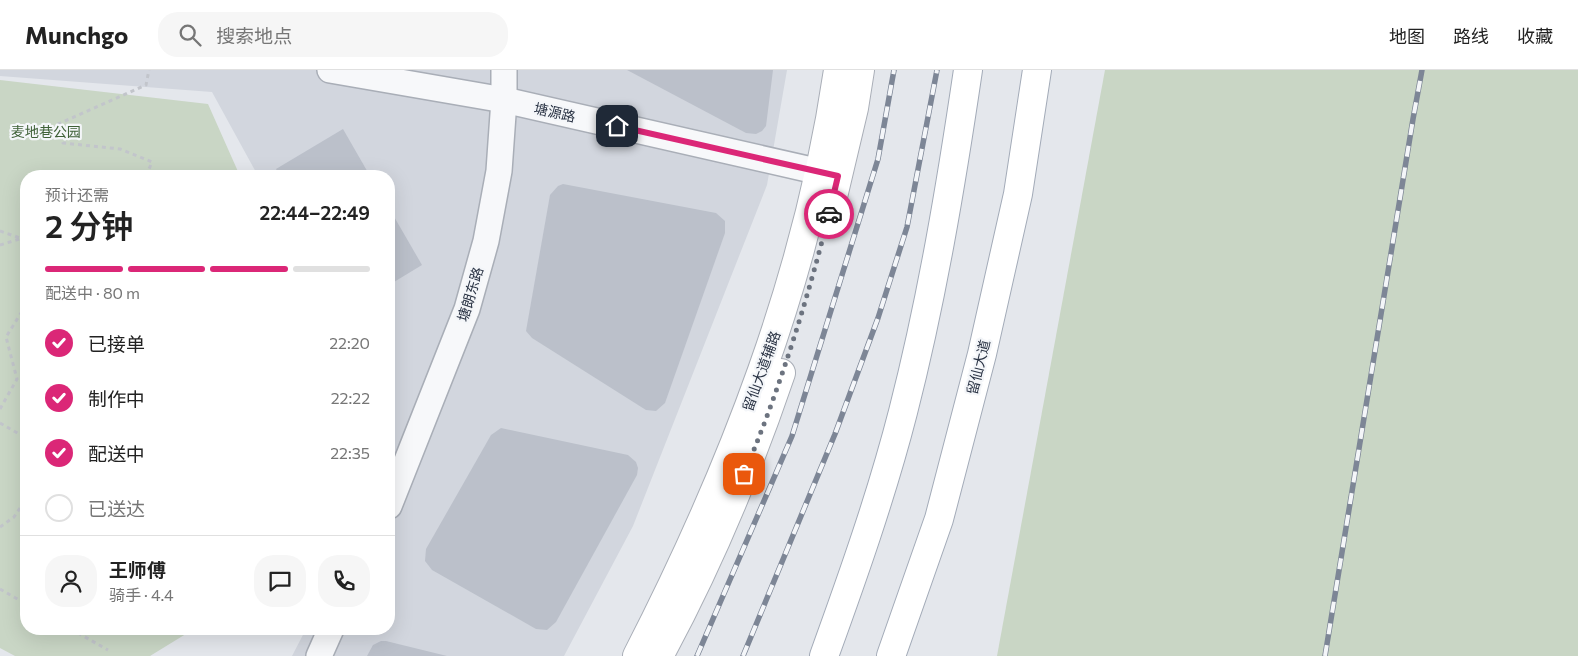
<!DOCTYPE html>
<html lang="zh">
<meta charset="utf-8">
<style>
body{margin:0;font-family:Commissioner,"Noto Sans SC",sans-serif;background:#f6f6f6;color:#222;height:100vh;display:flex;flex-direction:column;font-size:19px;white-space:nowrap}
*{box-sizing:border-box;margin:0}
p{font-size:16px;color:#767676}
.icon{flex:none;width:28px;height:28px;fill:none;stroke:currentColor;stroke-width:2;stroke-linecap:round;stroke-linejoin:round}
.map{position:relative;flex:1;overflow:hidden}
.panel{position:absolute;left:20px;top:100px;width:375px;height:465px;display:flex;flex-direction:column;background:#fff;border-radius:20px;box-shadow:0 5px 20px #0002}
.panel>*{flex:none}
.pin{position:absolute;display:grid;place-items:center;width:42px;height:42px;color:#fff;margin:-21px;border-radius:10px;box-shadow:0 2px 8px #0006}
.courier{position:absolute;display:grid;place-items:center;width:50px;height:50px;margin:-25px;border:4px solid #db2777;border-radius:50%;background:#fff;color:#222;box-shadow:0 1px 6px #0007}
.overview em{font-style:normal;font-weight:600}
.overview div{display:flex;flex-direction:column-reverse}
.overview{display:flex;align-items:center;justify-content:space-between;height:85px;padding:0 25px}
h1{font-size:32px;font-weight:600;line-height:38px}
.bar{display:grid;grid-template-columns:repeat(4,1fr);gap:8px 5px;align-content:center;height:60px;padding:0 25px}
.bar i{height:6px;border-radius:4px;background:#e0e0e0}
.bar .current{background:#db2777}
.bar p{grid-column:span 4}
.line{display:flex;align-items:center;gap:12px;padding:0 25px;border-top:1px solid #e0e0e0}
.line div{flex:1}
.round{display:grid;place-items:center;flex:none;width:52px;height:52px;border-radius:20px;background:#f6f6f6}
ol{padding:0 25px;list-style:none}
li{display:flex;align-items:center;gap:15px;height:55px}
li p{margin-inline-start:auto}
li .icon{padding:5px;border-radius:50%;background:#db2777;color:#fff;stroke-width:4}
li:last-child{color:#767676}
li i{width:28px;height:28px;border:2px solid #e0e0e0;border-radius:50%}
header{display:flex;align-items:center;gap:30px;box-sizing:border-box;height:70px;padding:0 25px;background:#fff;border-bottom:1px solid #e0e0e0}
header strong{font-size:24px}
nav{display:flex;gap:28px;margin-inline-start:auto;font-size:18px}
.search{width:350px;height:45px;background:#f6f6f6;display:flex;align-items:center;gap:12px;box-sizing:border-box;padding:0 18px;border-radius:20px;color:#767676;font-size:19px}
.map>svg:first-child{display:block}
</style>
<header>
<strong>Munchgo</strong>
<div class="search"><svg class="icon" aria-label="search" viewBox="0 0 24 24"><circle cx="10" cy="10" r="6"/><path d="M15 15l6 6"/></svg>搜索地点</div>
<nav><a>地图</a><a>路线</a><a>收藏</a></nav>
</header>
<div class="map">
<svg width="1578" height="586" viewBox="0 0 1578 586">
<rect width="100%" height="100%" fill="#e4e7ec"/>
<polygon fill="#d2d6de" points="0,0 787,0 767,115 633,456 564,586 292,586 306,559 389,559 389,106 258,106 212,22 0,6"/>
<g fill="#c9d6c5">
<polygon points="1105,0 1578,0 1578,586 997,586"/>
<polygon points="0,10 208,34 240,106 26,106 26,559 194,559 150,586 15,586 0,578"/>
</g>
<g fill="#bbc0ca">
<polygon points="627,0 773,0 766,56 762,61 756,64 746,63"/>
<polygon points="343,59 370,106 280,106 276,99"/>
<polygon points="563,114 716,143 725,151 725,163 665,333 656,341 646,340 532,268 526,261 550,125 558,116"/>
<polygon points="389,138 422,195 389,215"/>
<polygon points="501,358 628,385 636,392 638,398 637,405 556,552 547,560 536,559 432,500 425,491 426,479 491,365"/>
<polygon points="381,571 386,571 447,586 367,586 373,575"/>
</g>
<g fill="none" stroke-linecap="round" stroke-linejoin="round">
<defs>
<g id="street">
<polyline points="330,0 504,30 838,106"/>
<polyline points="389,436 467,239 486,171 499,101 504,30 504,0"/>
<polyline points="319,586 331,559"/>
</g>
<g id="secondary">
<polyline points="827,152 854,38 860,0"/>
<path d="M637,586C732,401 808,206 838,0"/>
<path d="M659,586C708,496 748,400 781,303"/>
</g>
<g id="primary">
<path d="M824,586C853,506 882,424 903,342C932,229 951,115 968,0"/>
<polyline points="891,586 939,449 982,284 1018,124 1037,0"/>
</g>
</defs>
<use href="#street" stroke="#a9aeb7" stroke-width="28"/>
<use href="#secondary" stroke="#a9aeb7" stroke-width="30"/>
<use href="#primary" stroke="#a3abb8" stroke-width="30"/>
<g stroke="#c2c5cb" stroke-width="3" stroke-dasharray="4 4" stroke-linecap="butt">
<polyline points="146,106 152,92 120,79 63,73 56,55 146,15 149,0"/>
<polyline points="0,161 20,168"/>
<polyline points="0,175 26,167"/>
<polyline points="0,339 17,309 6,267 26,235"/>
<polyline points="0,353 26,368"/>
<polyline points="0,457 14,447 26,429"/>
<polyline points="0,519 26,534"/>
<polyline points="71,559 108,580"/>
</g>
<use href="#street" stroke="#f7f8fa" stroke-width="25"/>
<use href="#secondary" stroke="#fff" stroke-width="28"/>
<use href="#primary" stroke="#fff" stroke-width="28"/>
<defs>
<g id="rail">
<polyline points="697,586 792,366 878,89 894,0"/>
<polyline points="743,586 835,364 878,248 907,157 937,0"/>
<polyline points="1325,586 1413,49 1422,0"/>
</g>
</defs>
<use href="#rail" stroke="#7d8696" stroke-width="5.5"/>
<use href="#rail" stroke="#f4f6f9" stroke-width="4" stroke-dasharray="11" stroke-linecap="butt"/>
</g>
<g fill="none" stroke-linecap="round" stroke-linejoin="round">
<path stroke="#6c737f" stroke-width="5" stroke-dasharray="0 9" d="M744,404C779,321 807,232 829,144"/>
<polyline stroke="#db2777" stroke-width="6" points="617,56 838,106 829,144"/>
</g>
<g text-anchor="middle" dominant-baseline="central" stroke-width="4.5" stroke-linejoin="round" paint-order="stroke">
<g font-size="14" fill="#2b3445" stroke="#f4f6f9">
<text transform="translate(555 42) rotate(13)">塘源路</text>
<text transform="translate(470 224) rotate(-73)">塘朗东路</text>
<text transform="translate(978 297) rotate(-76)">留仙大道</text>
<text transform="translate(761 301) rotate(-70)">留仙大道辅路</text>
</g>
<g font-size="14" fill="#3f6138" stroke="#f4f6f9">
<text x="46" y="61">麦地巷公园</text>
</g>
</g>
</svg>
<div class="pin" style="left:744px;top:404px;background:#ea580c"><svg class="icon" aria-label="bag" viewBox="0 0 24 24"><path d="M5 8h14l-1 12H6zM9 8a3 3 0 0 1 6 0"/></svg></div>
<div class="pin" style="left:617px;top:56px;background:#1f2937"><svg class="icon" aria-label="home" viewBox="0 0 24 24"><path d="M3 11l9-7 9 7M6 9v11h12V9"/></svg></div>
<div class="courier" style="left:829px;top:144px"><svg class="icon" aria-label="car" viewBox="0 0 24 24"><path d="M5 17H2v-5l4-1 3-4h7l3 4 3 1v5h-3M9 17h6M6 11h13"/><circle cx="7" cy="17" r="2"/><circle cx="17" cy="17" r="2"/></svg></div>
<section class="panel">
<div class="overview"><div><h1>2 分钟</h1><p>预计还需</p></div><em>22:44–22:49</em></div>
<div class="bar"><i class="current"></i><i class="current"></i><i class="current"></i><i></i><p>配送中 · 80 m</p></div>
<ol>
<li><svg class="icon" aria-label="check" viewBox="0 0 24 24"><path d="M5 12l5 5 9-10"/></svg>已接单<p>22:20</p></li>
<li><svg class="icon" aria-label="check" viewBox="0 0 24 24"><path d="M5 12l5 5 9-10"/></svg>制作中<p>22:22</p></li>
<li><svg class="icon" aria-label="check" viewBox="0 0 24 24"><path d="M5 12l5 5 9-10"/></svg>配送中<p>22:35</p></li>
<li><i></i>已送达</li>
</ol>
<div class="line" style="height:90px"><a class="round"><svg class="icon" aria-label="person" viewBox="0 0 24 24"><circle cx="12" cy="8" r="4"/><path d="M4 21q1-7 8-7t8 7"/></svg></a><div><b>王师傅</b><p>骑手 · 4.4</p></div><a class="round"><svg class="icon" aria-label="chat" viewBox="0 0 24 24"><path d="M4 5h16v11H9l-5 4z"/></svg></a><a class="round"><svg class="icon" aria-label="phone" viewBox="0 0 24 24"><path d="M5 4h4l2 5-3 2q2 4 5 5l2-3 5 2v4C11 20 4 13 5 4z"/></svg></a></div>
</section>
</div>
